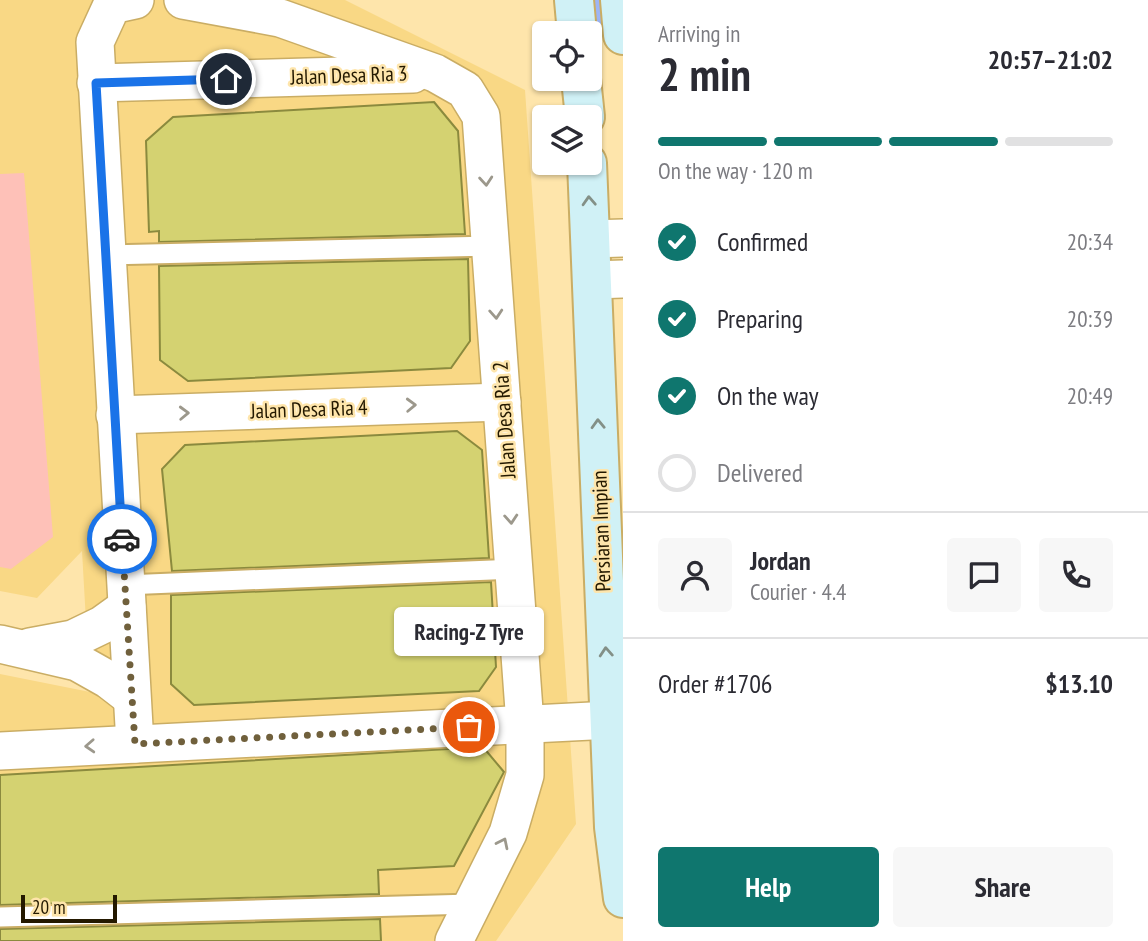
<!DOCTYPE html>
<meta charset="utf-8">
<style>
body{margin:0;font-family:"PT Sans Narrow",sans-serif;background:#f7f7f7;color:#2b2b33;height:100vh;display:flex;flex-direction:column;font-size:26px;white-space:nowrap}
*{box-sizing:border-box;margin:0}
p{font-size:23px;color:#7c7c81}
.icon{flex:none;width:38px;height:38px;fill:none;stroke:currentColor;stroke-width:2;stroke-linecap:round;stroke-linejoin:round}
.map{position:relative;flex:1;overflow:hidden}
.side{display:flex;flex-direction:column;background:#fff;width:525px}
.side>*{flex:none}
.controls{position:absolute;left:532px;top:21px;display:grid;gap:14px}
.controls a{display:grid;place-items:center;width:70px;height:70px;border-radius:7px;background:#fff;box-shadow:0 2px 5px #0004;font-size:35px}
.scale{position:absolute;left:21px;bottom:18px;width:96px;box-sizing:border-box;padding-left:7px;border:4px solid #241900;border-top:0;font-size:19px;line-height:24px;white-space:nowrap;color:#241900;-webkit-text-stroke:5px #fee5ab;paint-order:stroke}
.pin{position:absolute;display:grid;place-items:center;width:60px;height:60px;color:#fff;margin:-30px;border:4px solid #fff;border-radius:50%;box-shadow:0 2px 7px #0007}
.courier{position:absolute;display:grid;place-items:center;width:70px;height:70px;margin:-35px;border:5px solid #1a73e8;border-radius:50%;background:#fff;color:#222;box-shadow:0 2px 9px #0007}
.bubble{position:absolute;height:49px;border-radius:7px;background:#fff;box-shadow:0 2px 5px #0004;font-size:23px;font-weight:800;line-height:49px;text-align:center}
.head em{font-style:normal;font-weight:800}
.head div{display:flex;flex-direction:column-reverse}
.head{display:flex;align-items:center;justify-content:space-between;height:119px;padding:0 35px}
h1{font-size:46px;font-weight:800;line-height:52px}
.bar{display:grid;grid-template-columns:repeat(4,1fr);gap:10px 7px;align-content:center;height:84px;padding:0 35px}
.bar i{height:9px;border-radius:5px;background:#e1e1e2}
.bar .on{background:#0f766e}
.bar p{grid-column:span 4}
.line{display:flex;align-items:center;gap:18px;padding:0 35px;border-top:2px solid #e1e1e2}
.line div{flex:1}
.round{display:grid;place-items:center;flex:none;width:74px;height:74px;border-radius:7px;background:#f7f7f7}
ol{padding:0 35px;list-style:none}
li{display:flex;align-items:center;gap:21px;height:77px}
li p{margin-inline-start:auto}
li .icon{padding:7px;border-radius:50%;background:#0f766e;color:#fff;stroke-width:4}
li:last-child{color:#7c7c81}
li i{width:38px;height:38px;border:4px solid #e1e1e2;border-radius:50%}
.primary-button{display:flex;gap:14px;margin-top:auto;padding:14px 35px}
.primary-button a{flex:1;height:80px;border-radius:7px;background:#0f766e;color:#fff;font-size:28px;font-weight:800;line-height:80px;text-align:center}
.primary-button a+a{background:#f7f7f7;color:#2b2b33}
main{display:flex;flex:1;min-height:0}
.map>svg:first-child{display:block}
</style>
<main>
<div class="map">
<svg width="623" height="941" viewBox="0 0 623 941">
<rect width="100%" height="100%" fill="#fee5ab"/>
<polygon fill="#f9d885" points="0,0 345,0 525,90 576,824 496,941 0,941 0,674 90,692 82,551 37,598 0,591"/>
<polygon fill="#fec1b8" points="24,173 53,537 11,569 0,567 0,174"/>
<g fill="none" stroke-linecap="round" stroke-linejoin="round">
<polyline stroke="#9db5f5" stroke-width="58" points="594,0 623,14"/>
</g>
<g fill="#d4d271" stroke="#8b8a3e" stroke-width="2">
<polygon points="434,102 458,131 465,234 159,242 159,231 149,232 146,141 173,117"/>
<polygon points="468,259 470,341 451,368 188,381 160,360 159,266"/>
<polygon points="457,431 482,450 489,558 172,571 162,469 185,445"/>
<polygon points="491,582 496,667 479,691 194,705 171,684 171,595"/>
<polygon points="483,747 504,772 454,866 378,870 379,894 0,905 0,775"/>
<polygon points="380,919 381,941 0,941 0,929"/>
</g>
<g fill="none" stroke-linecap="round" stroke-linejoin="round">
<defs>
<g id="lane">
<polyline points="106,255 492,246"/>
<polyline points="125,585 514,569"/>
<polyline points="0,917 472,904"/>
</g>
<g id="street">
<polyline points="183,0 280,18 435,73 465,90 481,116 525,724 525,775 508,833 454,941"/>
<polyline points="96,83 413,74"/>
<polyline points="591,239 623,238"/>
<polyline points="593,280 623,279"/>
<polyline points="115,415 502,402"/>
<polyline points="0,644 77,662 109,680 131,697"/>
<polyline points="30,647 73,639 102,625 127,607"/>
<polyline points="135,744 95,42 112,5 135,0"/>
<polyline points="0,751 611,720"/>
</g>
<g id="secondary">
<polyline points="574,0 577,33"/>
<polyline points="620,0 623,35"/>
<polyline points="581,79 585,117"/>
<polyline points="587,163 614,827 623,898"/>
</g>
</defs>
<use href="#lane" stroke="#caad64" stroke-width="23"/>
<use href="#street" stroke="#caad64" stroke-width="40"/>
<use href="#secondary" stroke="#caad64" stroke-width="42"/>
<use href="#lane" stroke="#fff" stroke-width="19"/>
<use href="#street" stroke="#fff" stroke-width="37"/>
<use href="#secondary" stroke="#d0f1f6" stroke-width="38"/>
</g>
<defs><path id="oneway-chevron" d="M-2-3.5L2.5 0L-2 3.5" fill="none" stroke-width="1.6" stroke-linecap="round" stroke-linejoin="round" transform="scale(1.75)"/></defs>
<g stroke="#9c988c">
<use href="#oneway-chevron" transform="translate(486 181) rotate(85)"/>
<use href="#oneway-chevron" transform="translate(496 314) rotate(86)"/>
<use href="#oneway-chevron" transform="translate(411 405) rotate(-2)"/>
<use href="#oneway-chevron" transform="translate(184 413) rotate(-2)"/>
<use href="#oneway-chevron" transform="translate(511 519) rotate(86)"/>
<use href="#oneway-chevron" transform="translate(90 746) rotate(177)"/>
<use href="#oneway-chevron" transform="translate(503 843) rotate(-64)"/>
</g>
<g stroke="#839087">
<use href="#oneway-chevron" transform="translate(589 201) rotate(-93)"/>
<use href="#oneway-chevron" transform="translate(598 424) rotate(-92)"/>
<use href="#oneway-chevron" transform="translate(606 652) rotate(-94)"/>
</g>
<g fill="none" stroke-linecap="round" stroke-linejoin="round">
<polyline stroke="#70603c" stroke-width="7" stroke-dasharray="0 12.6" points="122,539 135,744 469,727"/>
<polyline stroke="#1a73e8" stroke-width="9" points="122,539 96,83 226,79"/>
</g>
<g text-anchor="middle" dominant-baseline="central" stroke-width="5" stroke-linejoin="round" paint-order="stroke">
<g font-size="21" fill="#241900" stroke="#fee5ab">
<text transform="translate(349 75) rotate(-2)">Jalan Desa Ria 3</text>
<text transform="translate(309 409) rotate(-2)">Jalan Desa Ria 4</text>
<text transform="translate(504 420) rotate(-94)">Jalan Desa Ria 2</text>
<text transform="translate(601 531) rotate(-92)">Persiaran Impian</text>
</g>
</g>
</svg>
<div class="controls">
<a><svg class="icon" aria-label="locate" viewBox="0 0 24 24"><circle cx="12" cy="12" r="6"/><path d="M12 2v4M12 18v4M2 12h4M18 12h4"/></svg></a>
<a><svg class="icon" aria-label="layers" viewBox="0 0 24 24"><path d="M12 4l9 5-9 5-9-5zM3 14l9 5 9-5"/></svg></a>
</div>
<div class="scale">20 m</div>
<div class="pin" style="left:469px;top:727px;background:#ea580c"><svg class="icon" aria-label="bag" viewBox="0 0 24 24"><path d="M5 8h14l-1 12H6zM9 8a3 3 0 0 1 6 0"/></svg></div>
<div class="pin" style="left:226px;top:79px;background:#1f2937"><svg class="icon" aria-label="home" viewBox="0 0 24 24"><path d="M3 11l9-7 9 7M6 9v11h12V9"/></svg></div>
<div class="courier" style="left:122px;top:539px"><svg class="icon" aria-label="car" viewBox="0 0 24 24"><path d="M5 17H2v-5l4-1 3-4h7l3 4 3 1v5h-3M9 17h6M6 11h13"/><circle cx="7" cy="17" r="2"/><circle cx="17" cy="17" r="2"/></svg></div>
<div class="bubble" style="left:394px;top:607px;width:150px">Racing-Z Tyre</div>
</div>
<section class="side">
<div class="head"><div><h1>2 min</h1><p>Arriving in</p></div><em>20:57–21:02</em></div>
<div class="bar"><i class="on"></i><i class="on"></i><i class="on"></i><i></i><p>On the way · 120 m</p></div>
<ol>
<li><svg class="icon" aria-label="check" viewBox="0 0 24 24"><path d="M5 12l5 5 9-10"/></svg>Confirmed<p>20:34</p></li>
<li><svg class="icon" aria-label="check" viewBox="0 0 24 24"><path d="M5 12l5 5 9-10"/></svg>Preparing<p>20:39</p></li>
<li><svg class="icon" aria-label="check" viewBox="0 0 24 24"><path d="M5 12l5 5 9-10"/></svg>On the way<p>20:49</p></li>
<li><i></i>Delivered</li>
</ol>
<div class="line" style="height:126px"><a class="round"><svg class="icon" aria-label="person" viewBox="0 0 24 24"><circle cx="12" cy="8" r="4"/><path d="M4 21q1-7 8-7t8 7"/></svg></a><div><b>Jordan</b><p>Courier · 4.4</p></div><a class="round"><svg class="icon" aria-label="chat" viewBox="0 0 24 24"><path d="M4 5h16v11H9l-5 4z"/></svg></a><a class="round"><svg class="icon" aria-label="phone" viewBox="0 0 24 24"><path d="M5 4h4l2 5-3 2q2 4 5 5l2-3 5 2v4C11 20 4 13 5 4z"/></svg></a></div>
<div class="line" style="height:91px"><div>Order #1706</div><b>$13.10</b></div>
<div class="primary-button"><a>Help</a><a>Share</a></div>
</section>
</main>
